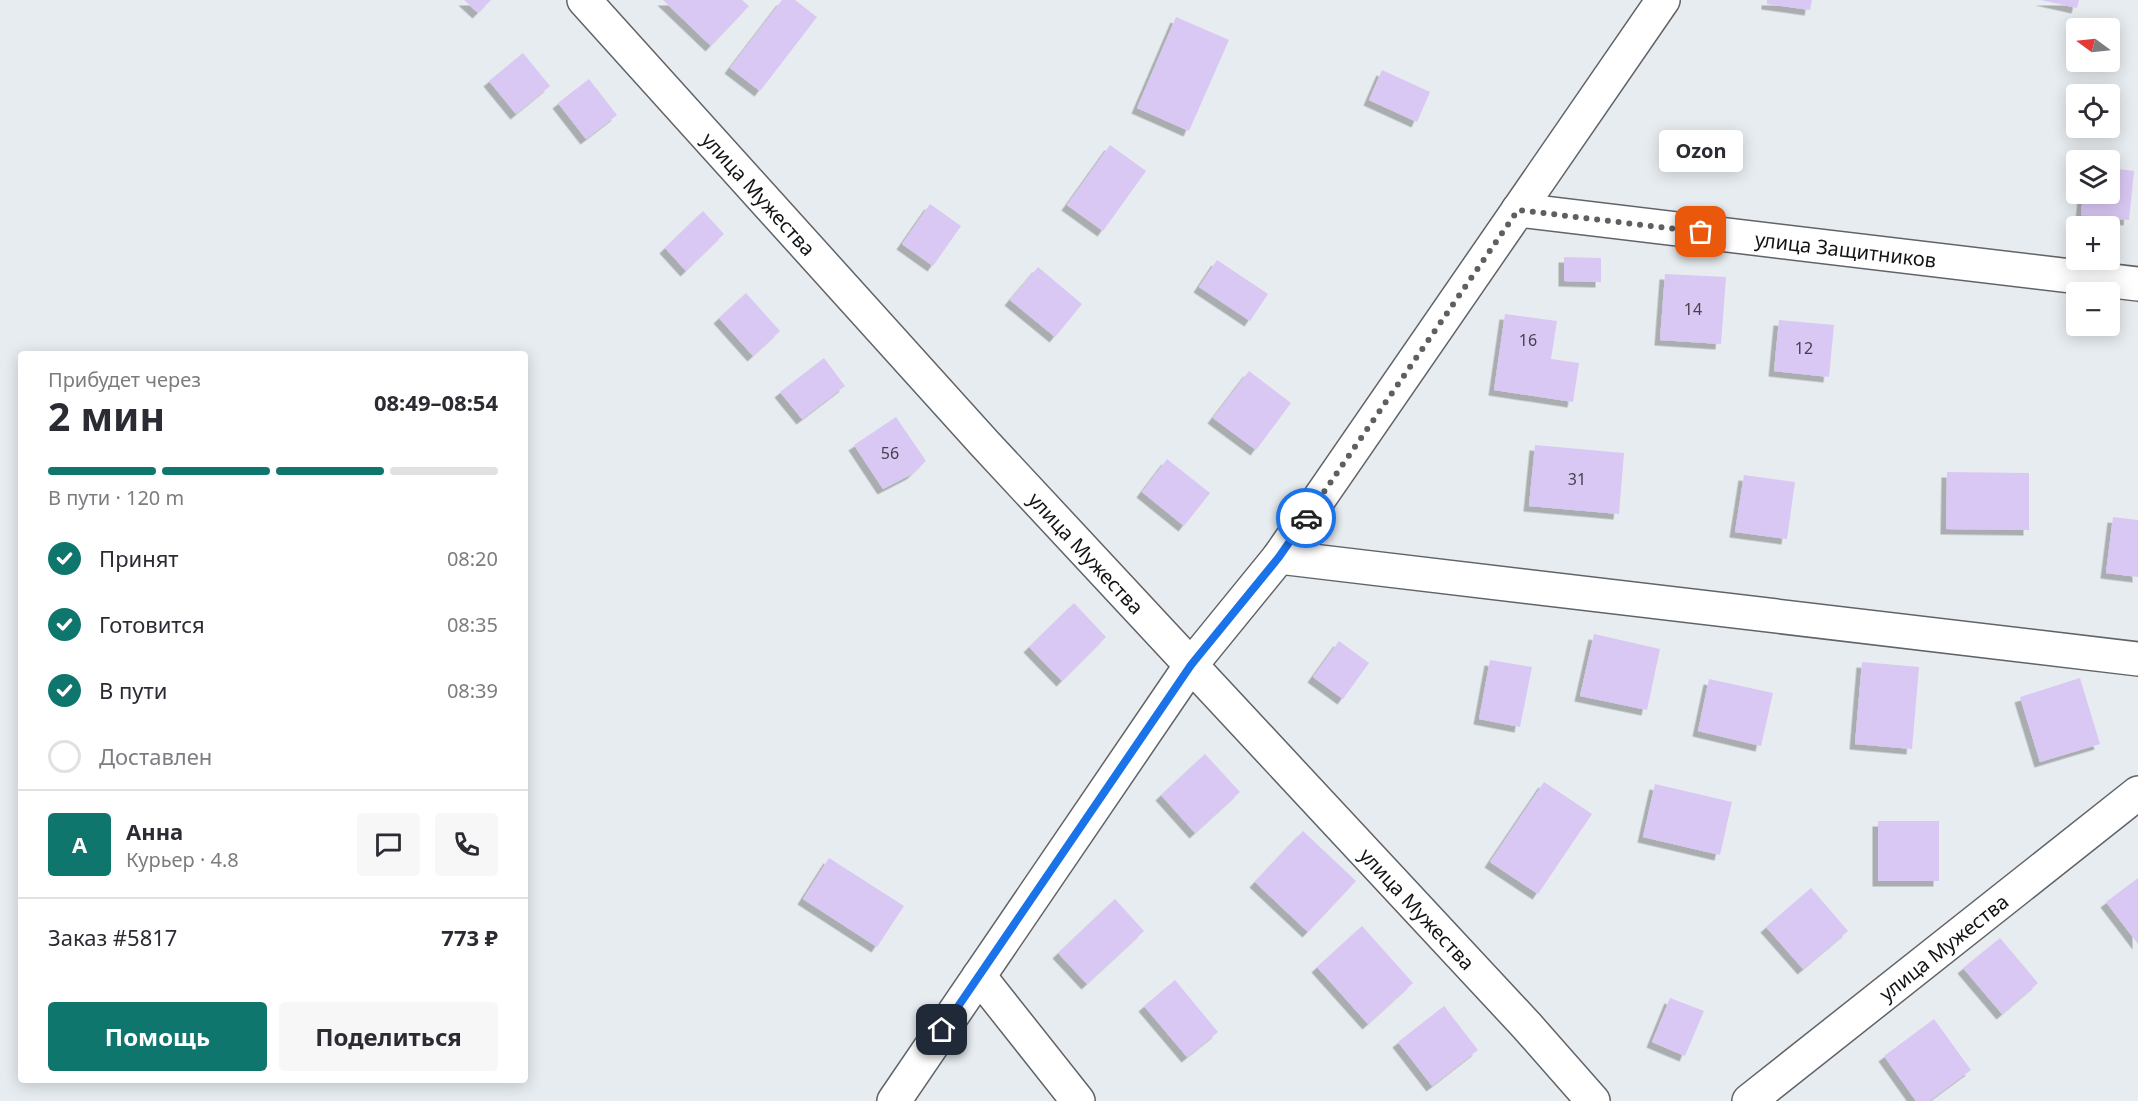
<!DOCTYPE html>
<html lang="ru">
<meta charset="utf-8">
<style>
body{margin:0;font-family:"Noto Sans",sans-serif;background:#f7f7f7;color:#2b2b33;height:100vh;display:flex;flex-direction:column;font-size:22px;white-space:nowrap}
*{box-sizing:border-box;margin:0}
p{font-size:20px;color:#7c7c81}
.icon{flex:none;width:33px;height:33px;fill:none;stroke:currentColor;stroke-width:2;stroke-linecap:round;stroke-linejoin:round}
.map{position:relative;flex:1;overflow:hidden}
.panel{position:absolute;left:18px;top:351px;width:510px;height:732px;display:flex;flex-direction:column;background:#fff;border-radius:6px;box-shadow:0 3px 15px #0003}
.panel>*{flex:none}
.needle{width:39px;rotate:285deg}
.buttons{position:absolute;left:2066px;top:18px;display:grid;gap:12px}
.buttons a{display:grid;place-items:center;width:54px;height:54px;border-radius:6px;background:#fff;box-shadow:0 3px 15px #0003;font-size:30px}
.pin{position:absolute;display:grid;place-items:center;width:51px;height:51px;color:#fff;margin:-26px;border-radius:12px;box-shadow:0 3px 9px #0006}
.courier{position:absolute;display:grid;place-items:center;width:60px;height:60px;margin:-30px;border:4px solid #1a73e8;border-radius:50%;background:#fff;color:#222;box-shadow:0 2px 8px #0007}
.bubble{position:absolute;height:42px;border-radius:6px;background:#fff;box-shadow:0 3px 15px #0003;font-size:20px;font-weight:700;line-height:42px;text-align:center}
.overview em{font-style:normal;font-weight:700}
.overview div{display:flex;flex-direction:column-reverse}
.overview{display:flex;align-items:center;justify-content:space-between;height:102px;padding:0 30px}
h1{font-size:39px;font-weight:700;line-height:45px}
.bar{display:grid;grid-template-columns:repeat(4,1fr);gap:9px 6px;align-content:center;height:72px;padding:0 30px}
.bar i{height:8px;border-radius:4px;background:#e1e1e2}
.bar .on{background:#0f766e}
.bar p{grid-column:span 4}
.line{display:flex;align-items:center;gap:15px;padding:0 30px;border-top:2px solid #e1e1e2}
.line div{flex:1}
.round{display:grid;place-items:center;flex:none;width:63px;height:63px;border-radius:6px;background:#f7f7f7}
ol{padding:0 30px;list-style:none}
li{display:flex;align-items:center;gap:18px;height:66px}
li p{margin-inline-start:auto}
li .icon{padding:6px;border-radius:50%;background:#0f766e;color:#fff;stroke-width:4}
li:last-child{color:#7c7c81}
li i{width:33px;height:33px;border:3px solid #e1e1e2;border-radius:50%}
.action{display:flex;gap:12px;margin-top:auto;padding:12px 30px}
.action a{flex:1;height:69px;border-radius:6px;background:#0f766e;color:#fff;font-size:24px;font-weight:700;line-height:69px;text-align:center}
.action a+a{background:#f7f7f7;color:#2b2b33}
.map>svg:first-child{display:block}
</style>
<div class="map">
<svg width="2138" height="1101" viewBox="0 0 2138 1101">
<defs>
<filter id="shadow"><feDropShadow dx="-5.5" dy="5.5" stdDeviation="0" flood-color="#0004"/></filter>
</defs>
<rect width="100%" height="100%" fill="#e7ecf0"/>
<g fill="#dac8f4" filter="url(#shadow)">
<polygon points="464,0 491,0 478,13"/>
<polygon points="663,0 742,0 749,6 711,46"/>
<polygon points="782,0 795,0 817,17 760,91 730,68"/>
<polygon points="1767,0 1812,0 1810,10 1767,4"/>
<polygon points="2041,0 2079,0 2077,8"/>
<polygon points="1176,17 1229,40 1189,131 1137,108"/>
<polygon points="523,53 550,86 516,114 489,81"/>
<polygon points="1382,70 1430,92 1417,122 1369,100"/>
<polygon points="589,79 617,115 586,139 558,103"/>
<polygon points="1110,145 1146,171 1103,231 1067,205"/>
<polygon points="2109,168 2134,171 2129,220 2081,215 2083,194 2109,194"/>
<polygon points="930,204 961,226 933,266 902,244"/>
<polygon points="703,211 724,234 686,271 665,248"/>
<polygon points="1564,257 1601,258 1601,282 1564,281"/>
<polygon points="1217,260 1268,294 1250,321 1199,287"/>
<polygon points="1038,267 1082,304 1055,337 1010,300"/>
<polygon points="1665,274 1726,277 1721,344 1660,340"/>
<polygon points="746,293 780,331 753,356 719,318"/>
<polygon points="1505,314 1557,321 1551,359 1579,363 1573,402 1494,390"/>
<polygon points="1779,320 1834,325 1829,377 1774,371"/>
<polygon points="824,358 845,386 802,419 780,392"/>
<polygon points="1249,371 1291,403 1256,450 1213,418"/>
<polygon points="896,417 926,461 912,474 883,489 854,445"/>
<polygon points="1535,445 1624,453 1619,514 1529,506"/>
<polygon points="1167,459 1210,493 1184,526 1142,492"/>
<polygon points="1947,472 2029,473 2029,530 1946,529"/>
<polygon points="1744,475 1795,482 1787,539 1735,532"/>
<polygon points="2113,517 2138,520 2138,577 2106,573"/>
<polygon points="1074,603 1106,637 1062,681 1029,647"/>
<polygon points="1594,634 1660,649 1647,710 1580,696"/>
<polygon points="1339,641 1369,663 1343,699 1313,677"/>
<polygon points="1490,660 1532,667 1520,727 1479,719"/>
<polygon points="1862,662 1919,667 1912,749 1855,744"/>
<polygon points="2080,678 2100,744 2040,762 2020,697"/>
<polygon points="1709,679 1773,693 1761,746 1698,731"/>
<polygon points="1205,754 1240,792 1195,833 1161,795"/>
<polygon points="1544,782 1592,814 1538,894 1490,862"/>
<polygon points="1655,784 1732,802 1720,855 1643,837"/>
<rect x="1878" y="821" width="61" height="60"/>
<polygon points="1303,831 1356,881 1308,932 1255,882"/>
<polygon points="829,858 904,906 877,947 803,899"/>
<polygon points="2138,878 2138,944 2106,902"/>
<polygon points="1811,888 1848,931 1803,969 1766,927"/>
<polygon points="1115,899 1144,931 1087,984 1058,953"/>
<polygon points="1362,926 1413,983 1368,1024 1317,967"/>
<polygon points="2000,938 2038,983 2002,1014 1963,968"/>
<polygon points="1175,980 1218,1032 1187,1057 1144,1006"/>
<polygon points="1670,998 1704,1011 1685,1056 1652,1042"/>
<polygon points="1444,1006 1478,1050 1432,1086 1398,1042"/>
<polygon points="1934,1019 1971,1070 1929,1101 1916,1101 1884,1056"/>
</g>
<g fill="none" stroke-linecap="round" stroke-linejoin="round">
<defs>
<g id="minor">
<path id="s1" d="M584,0L985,444L1527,1026L1593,1101"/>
<path id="s2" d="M1518,210L2138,284"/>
<polyline points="1279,557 2138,659"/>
<polyline points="979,976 1078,1101"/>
<polyline points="894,1101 1191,665 1279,557 1663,0"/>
<path id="s3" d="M1749,1101L2138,793"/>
</g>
</defs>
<use href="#minor" stroke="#606367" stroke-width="36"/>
<use href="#minor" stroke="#fff" stroke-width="33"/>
</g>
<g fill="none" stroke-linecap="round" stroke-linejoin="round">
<polyline stroke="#5d6062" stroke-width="6" stroke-dasharray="0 10.8" points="1306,518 1518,210 1701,232"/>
<polyline stroke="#1a73e8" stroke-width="8" points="942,1030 1191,665 1279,557 1306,518"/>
</g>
<g text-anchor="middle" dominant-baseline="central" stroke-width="4.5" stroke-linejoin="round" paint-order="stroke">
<g font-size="16" fill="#44414d">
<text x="1693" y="309">14</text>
<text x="1528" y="340">16</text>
<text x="1804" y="348">12</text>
<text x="890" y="453">56</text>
<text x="1577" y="479">31</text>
</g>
<g font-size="20" fill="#121415" stroke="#fff">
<text stroke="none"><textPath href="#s1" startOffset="261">улица Мужества</textPath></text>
<text stroke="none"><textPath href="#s2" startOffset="330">улица Защитников</textPath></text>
<text stroke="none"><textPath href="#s1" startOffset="747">улица Мужества</textPath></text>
<text stroke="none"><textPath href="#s1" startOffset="1233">улица Мужества</textPath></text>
<text stroke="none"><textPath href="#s3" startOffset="248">улица Мужества</textPath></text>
</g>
</g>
</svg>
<div class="buttons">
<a><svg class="needle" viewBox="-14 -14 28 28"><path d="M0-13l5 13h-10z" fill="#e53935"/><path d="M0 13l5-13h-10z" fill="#7c7c81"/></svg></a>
<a><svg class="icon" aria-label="locate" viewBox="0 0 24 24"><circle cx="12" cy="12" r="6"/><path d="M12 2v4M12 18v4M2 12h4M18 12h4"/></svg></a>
<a><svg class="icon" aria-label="layers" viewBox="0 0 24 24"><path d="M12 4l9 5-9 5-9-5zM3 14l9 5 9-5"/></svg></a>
<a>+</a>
<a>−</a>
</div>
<div class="pin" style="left:1701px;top:232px;background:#ea580c"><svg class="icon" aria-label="bag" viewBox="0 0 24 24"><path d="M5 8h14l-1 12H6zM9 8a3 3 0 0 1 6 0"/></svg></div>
<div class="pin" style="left:942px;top:1030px;background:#1f2937"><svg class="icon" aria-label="home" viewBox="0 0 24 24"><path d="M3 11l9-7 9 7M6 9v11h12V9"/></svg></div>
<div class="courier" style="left:1306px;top:518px"><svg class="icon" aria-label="car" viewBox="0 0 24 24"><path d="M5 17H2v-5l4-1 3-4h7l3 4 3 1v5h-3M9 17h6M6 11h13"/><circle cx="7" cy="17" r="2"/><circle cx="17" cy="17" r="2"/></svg></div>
<div class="bubble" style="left:1659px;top:130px;width:84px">Ozon</div>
<section class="panel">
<div class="overview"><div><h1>2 мин</h1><p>Прибудет через</p></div><em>08:49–08:54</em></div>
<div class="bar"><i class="on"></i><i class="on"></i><i class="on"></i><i></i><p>В пути · 120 m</p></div>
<ol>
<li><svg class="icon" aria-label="check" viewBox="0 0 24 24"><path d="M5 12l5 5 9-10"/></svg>Принят<p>08:20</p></li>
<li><svg class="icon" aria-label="check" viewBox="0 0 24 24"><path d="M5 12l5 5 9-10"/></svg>Готовится<p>08:35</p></li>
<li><svg class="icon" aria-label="check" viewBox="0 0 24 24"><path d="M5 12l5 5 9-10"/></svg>В пути<p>08:39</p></li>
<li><i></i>Доставлен</li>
</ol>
<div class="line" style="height:108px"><b class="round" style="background:#0f766e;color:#fff">А</b><div><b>Анна</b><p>Курьер · 4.8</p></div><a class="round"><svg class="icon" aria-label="chat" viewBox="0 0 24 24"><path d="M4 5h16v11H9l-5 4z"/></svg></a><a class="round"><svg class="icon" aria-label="phone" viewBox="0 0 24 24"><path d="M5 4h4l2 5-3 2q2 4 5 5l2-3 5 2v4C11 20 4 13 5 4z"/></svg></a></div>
<div class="line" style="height:78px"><div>Заказ #5817</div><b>773 ₽</b></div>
<div class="action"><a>Помощь</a><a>Поделиться</a></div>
</section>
</div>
